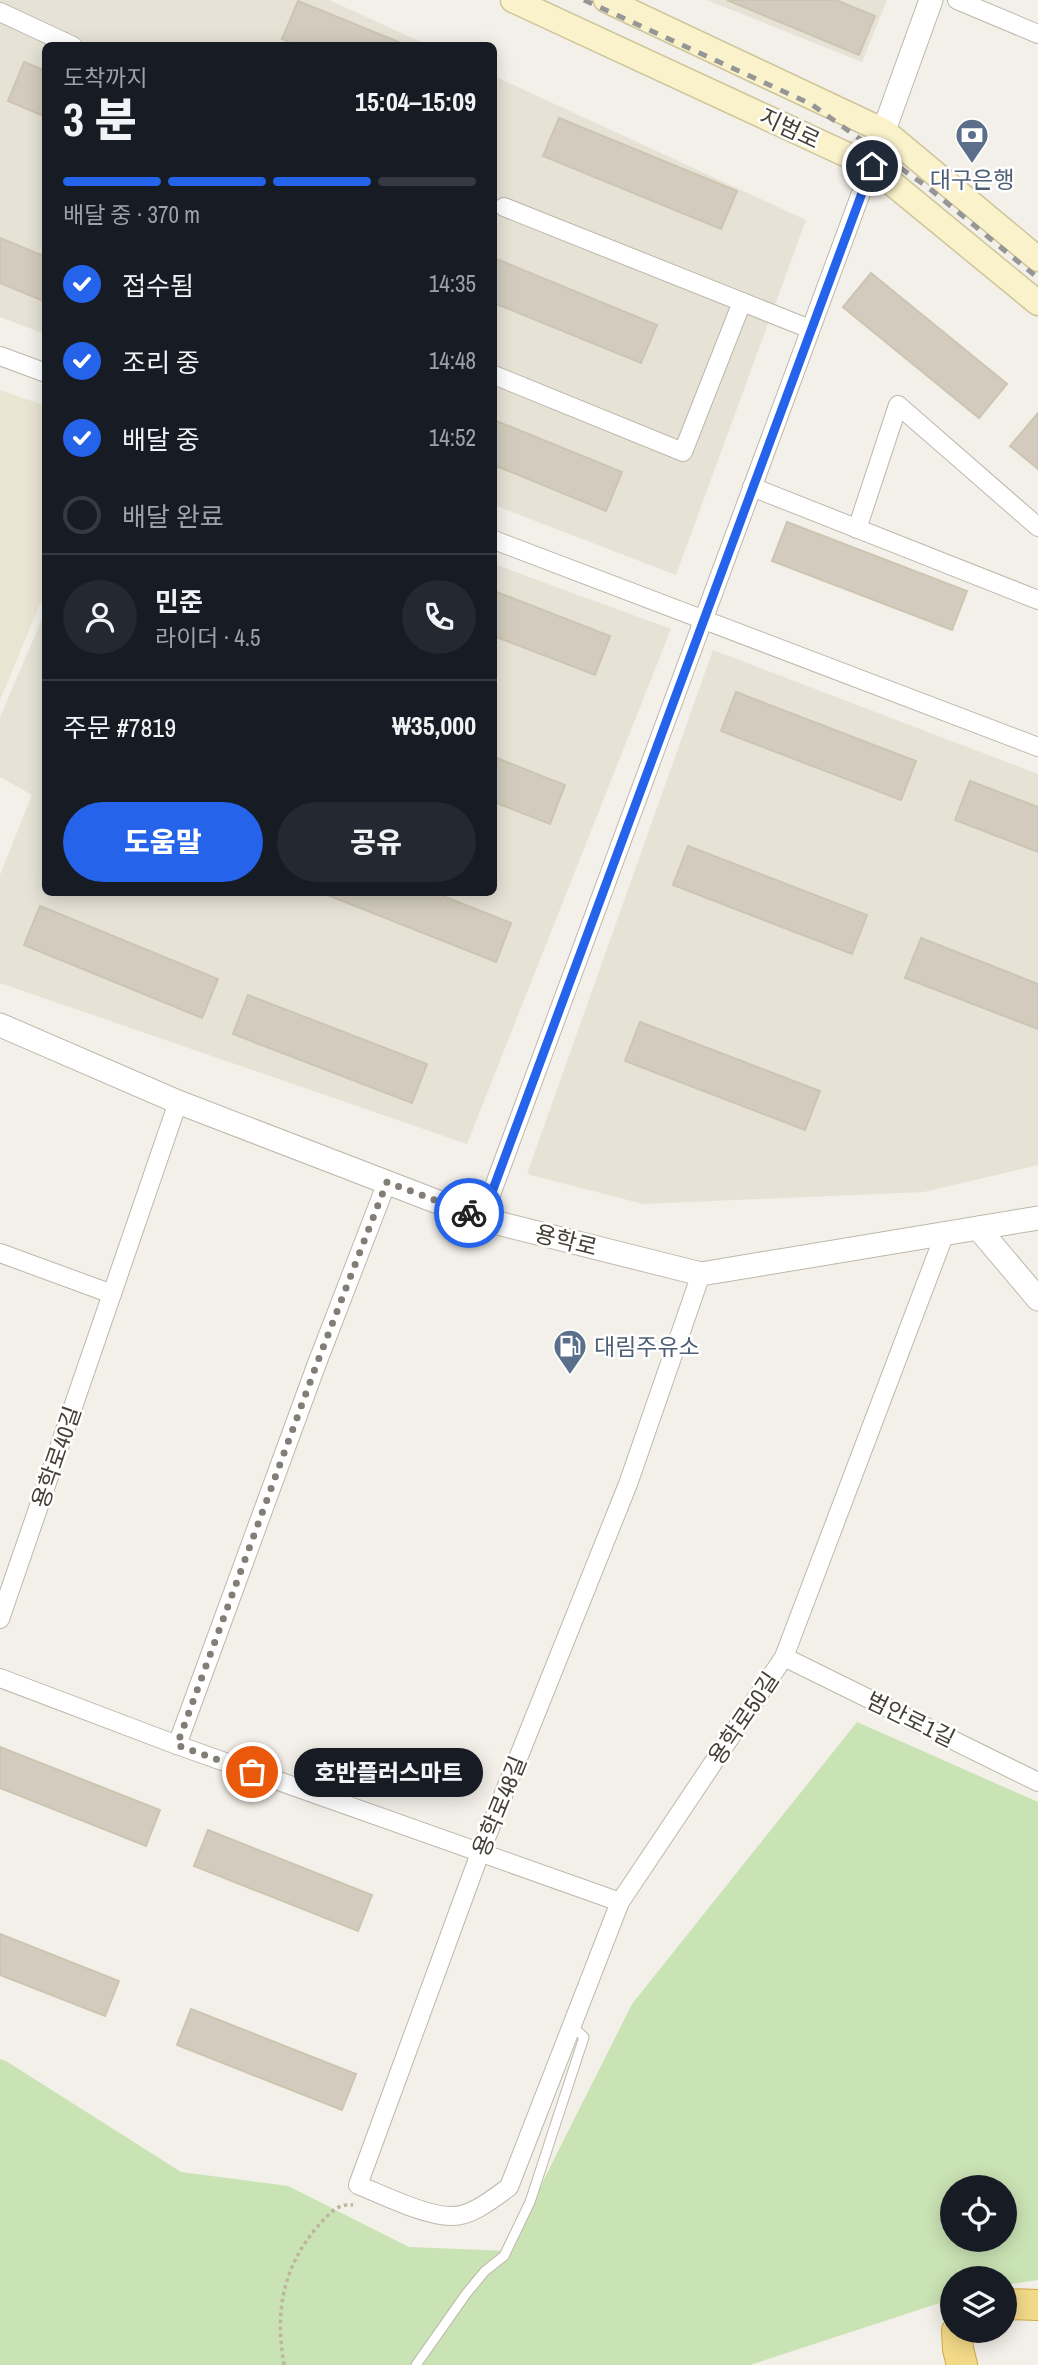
<!DOCTYPE html>
<html lang="ko">
<meta charset="utf-8">
<style>
body{margin:0;font-family:"Archivo Narrow","Noto Sans KR",sans-serif;background:#242831;color:#f1f3f6;height:100vh;display:flex;flex-direction:column;font-size:26px;white-space:nowrap}
*{box-sizing:border-box;margin:0}
p{font-size:23px;color:#9ea1a6}
.icon{flex:none;width:38px;height:38px;fill:none;stroke:currentColor;stroke-width:2;stroke-linecap:round;stroke-linejoin:round}
.map{position:relative;flex:1;overflow:hidden}
.drawer{position:absolute;left:42px;top:42px;width:455px;height:854px;display:flex;flex-direction:column;background:#171b24;border-radius:10px;box-shadow:0 4px 18px #0003}
.drawer>*{flex:none}
.controls{position:absolute;left:940px;top:2175px;display:grid;gap:14px}
.controls a{display:grid;place-items:center;width:77px;height:77px;border-radius:50%;background:#171b24;box-shadow:0 4px 18px #0003;font-size:35px}
.pin{position:absolute;display:grid;place-items:center;width:60px;height:60px;color:#fff;margin:-30px;border:4px solid #fff;border-radius:50%;box-shadow:0 2px 7px #0007}
.courier{position:absolute;display:grid;place-items:center;width:70px;height:70px;margin:-35px;border:5px solid #2563eb;border-radius:50%;background:#fff;color:#222;box-shadow:0 2px 9px #0007}
.bubble{position:absolute;height:49px;border-radius:24px;background:#171b24;box-shadow:0 4px 18px #0003;font-size:23px;font-weight:800;line-height:49px;text-align:center}
.overview em{font-style:normal;font-weight:800}
.overview div{display:flex;flex-direction:column-reverse}
.overview{display:flex;align-items:center;justify-content:space-between;height:119px;padding:0 21px}
h1{font-size:46px;font-weight:800;line-height:52px}
.bar{display:grid;grid-template-columns:repeat(4,1fr);gap:10px 7px;align-content:center;height:84px;padding:0 21px}
.bar i{height:9px;border-radius:5px;background:#363941}
.bar .current{background:#2563eb}
.bar p{grid-column:span 4}
.line{display:flex;align-items:center;gap:18px;padding:0 21px;border-top:2px solid #363941}
.line div{flex:1}
.round{display:grid;place-items:center;flex:none;width:74px;height:74px;border-radius:37px;background:#242831}
ol{padding:0 21px;list-style:none}
li{display:flex;align-items:center;gap:21px;height:77px}
li p{margin-inline-start:auto}
li .icon{padding:7px;border-radius:50%;background:#2563eb;color:#fff;stroke-width:4}
li:last-child{color:#9ea1a6}
li i{width:38px;height:38px;border:4px solid #363941;border-radius:50%}
.action{display:flex;gap:14px;margin-top:auto;padding:14px 21px}
.action a{flex:1;height:80px;border-radius:42px;background:#2563eb;color:#fff;font-size:28px;font-weight:800;line-height:80px;text-align:center}
.action a+a{background:#242831;color:#f1f3f6}
.map>svg:first-child{display:block}
</style>
<div class="map">
<svg width="1038" height="2365" viewBox="0 0 1038 2365">
<rect width="100%" height="100%" fill="#f2f0e8"/>
<g fill="#e6e2d6">
<polygon points="0,0 329,0 428,45 46,46 45,334 0,317"/>
<polygon points="707,0 887,0 862,62"/>
<polygon points="494,76 806,220 676,575 494,505"/>
<polygon points="494,564 671,629 467,1144 0,983 0,875 32,795 0,777 0,717 45,612 46,892 494,892"/>
<polygon points="713,650 1038,774 1038,1165 924,1192 643,1204 527,1174"/>
</g>
<polygon fill="#eae5d3" points="0,390 46,406 45,592 0,700"/>
<path fill="#cae3b4" fill-rule="evenodd" d="M857,1722L1038,1802V2280L1005,2285L1004,2278H952V2299L750,2365H0V2059L6,2061L181,2172L288,2186L409,2247L508,2251L632,2004ZM952,2188H1004V2240H952Z"/>
<g fill="#d3ccbe" stroke="#cdc5b2" stroke-width="2">
<polygon points="727,0 836,0 875,16 859,55"/>
<polygon points="298,1 406,45 406,46 297,46 282,39"/>
<polygon points="24,62 46,71 46,117 8,101"/>
<polygon points="559,118 737,191 721,229 543,156"/>
<polygon points="0,238 46,257 46,302 0,283"/>
<polygon points="494,258 657,325 641,363 494,303"/>
<polygon points="871,273 1007,384 979,418 843,307"/>
<polygon points="1038,413 1038,469 1010,446"/>
<polygon points="494,420 622,472 606,511 494,465"/>
<polygon points="787,522 967,591 952,630 772,561"/>
<polygon points="494,591 610,636 595,675 494,636"/>
<polygon points="736,692 916,761 901,800 721,731"/>
<polygon points="494,757 565,785 550,824 494,802"/>
<polygon points="970,781 1038,807 1038,852 955,820"/>
<polygon points="688,846 867,915 852,954 673,885"/>
<polygon points="320,892 433,892 511,923 496,962"/>
<polygon points="40,906 218,979 202,1018 24,945"/>
<polygon points="921,938 1038,984 1038,1029 905,978"/>
<polygon points="248,995 427,1064 412,1103 233,1034"/>
<polygon points="640,1022 820,1091 805,1130 625,1061"/>
<polygon points="0,1747 160,1810 146,1846 0,1788"/>
<polygon points="208,1830 372,1895 358,1931 194,1866"/>
<polygon points="0,1934 119,1981 105,2016 0,1975"/>
<polygon points="191,2009 356,2074 342,2110 177,2045"/>
</g>
<g fill="none" stroke-linecap="round" stroke-linejoin="round">
<defs>
<polyline id="service" points="416,2365 466,2294 485,2271 504,2256 530,2202 584,2037 572,2026"/>
<g id="minor">
<polyline points="957,0 1038,34"/>
<polyline points="0,12 73,46"/>
<polyline points="504,207 810,329"/>
<polyline points="0,356 46,373"/>
<polyline points="494,375 683,452 742,302"/>
<polyline points="752,487 1038,600"/>
<polyline points="857,529 898,405 1038,527"/>
<polyline points="494,540 1038,747"/>
<polyline points="482,1219 871,166"/>
<polyline points="0,1253 112,1294"/>
<path d="M701,1274L628,1484L480,1853L358,2185C383,2195 425,2216 451,2216C471,2217 494,2198 509,2187L620,1902L784,1657L945,1233"/>
<polyline points="0,1619 178,1102"/>
<polyline points="784,1657 1038,1782"/>
<polyline points="0,1678 177,1745 620,1902"/>
<polyline points="177,1745 316,1366 387,1182"/>
</g>
<g id="tertiary">
<polyline points="871,166 931,0"/>
<polyline points="0,1025 178,1102 482,1219 701,1274 1038,1218"/>
<polyline points="978,1228 1038,1299"/>
</g>
<g id="secondary">
<polyline points="513,0 871,166 1038,303"/>
<polyline points="606,0 884,131 1038,259"/>
</g>
<g id="trunk">
<polyline points="1004,2304 1038,2305"/>
<polyline points="957,2331 958,2349 962,2365"/>
</g>
</defs>
<use href="#service" stroke="#bdb8ab" stroke-width="11"/>
<use href="#minor" stroke="#bdb8ab" stroke-width="20"/>
<use href="#tertiary" stroke="#bdb8ab" stroke-width="25"/>
<use href="#secondary" stroke="#cec59b" stroke-width="27"/>
<use href="#trunk" stroke="#d0a744" stroke-width="32"/>
<path stroke="#bdb59e" stroke-width="3.5" stroke-dasharray="3.5 3.5" stroke-linecap="butt" d="M284,2365C275,2312 282,2268 318,2226C328,2215 337,2203 353,2205"/>
<use href="#service" stroke="#fff" stroke-width="9"/>
<use href="#minor" stroke="#fff" stroke-width="18"/>
<use href="#tertiary" stroke="#fff" stroke-width="23"/>
<use href="#secondary" stroke="#faf2ca" stroke-width="24"/>
<use href="#trunk" stroke="#f3da89" stroke-width="30"/>
<polyline stroke="#969696" stroke-width="5" stroke-dasharray="9 9" stroke-linecap="butt" points="584,0 811,104 930,189 1038,278"/>
</g>
<g fill="none" stroke-linecap="round" stroke-linejoin="round">
<polyline stroke="#827e75" stroke-width="7" stroke-dasharray="0 12.6" points="252,1772 177,1745 316,1366 378,1205 387,1182 469,1213"/>
<polyline stroke="#2563eb" stroke-width="9" points="469,1213 482,1219 872,166"/>
</g>
<defs>
<symbol id="bank-pin" viewBox="-11 -11 22 30"><path d="M0 17L-7.5 6A9.5 9.5 0 1 1 7.5 6Z" fill="#5c6f8a" stroke="#fff"/><path d="M-6-4H6V4H-6ZM0-2.3a2.3 2.3 0 1 0 0 4.6a2.3 2.3 0 1 0 0-4.6Z" fill="#fff"/></symbol>
<symbol id="fuel-pin" viewBox="-11 -11 22 30"><path d="M0 17L-7.5 6A9.5 9.5 0 1 1 7.5 6Z" fill="#5c6f8a" stroke="#fff"/><path d="M-5.5-6h7V0h2V4h1.3V-2.5L3-4.5l.8-.8L6-3V5H2.5V1h-1V6h-7ZM-4.2-4.7v3.2H.2V-4.7Z" fill="#fff"/></symbol>
</defs>
<g fill-rule="evenodd">
<use href="#bank-pin" x="953" y="116" width="38" height="52"/>
<use href="#fuel-pin" x="551" y="1327" width="38" height="52"/>
</g>
<g text-anchor="middle" dominant-baseline="central" stroke-width="5" stroke-linejoin="round" paint-order="stroke">
<g font-size="23" fill="#454137" stroke="#fff">
<text transform="translate(790 128) rotate(25)">지범로</text>
<text transform="translate(566 1240) rotate(14)">용학로</text>
<text transform="translate(56 1457) rotate(-71)">용학로40길</text>
<text transform="translate(743 1718) rotate(-56)">용학로50길</text>
<text transform="translate(911 1719) rotate(26)">범안로1길</text>
<text transform="translate(499 1806) rotate(-68)">용학로48길</text>
</g>
<g font-size="23" fill="#4e5e75" stroke="#fff">
<text x="972" y="179">대구은행</text>
<text x="594" y="1346" text-anchor="start">대림주유소</text>
</g>
</g>
</svg>
<div class="controls">
<a><svg class="icon" aria-label="locate" viewBox="0 0 24 24"><circle cx="12" cy="12" r="6"/><path d="M12 2v4M12 18v4M2 12h4M18 12h4"/></svg></a>
<a><svg class="icon" aria-label="layers" viewBox="0 0 24 24"><path d="M12 4l9 5-9 5-9-5zM3 14l9 5 9-5"/></svg></a>
</div>
<div class="pin" style="left:252px;top:1772px;background:#ea580c"><svg class="icon" aria-label="bag" viewBox="0 0 24 24"><path d="M5 8h14l-1 12H6zM9 8a3 3 0 0 1 6 0"/></svg></div>
<div class="pin" style="left:872px;top:166px;background:#1f2937"><svg class="icon" aria-label="home" viewBox="0 0 24 24"><path d="M3 11l9-7 9 7M6 9v11h12V9"/></svg></div>
<div class="courier" style="left:469px;top:1213px"><svg class="icon" aria-label="bike" viewBox="0 0 24 24"><circle cx="6" cy="16" r="4"/><circle cx="18" cy="16" r="4"/><path d="M6 16l4-8h5l3 8M10 8l3 8H6M13 5h3"/></svg></div>
<div class="bubble" style="left:294px;top:1748px;width:189px">호반플러스마트</div>
<section class="drawer">
<div class="overview"><div><h1>3 분</h1><p>도착까지</p></div><em>15:04–15:09</em></div>
<div class="bar"><i class="current"></i><i class="current"></i><i class="current"></i><i></i><p>배달 중 · 370 m</p></div>
<ol>
<li><svg class="icon" aria-label="check" viewBox="0 0 24 24"><path d="M5 12l5 5 9-10"/></svg>접수됨<p>14:35</p></li>
<li><svg class="icon" aria-label="check" viewBox="0 0 24 24"><path d="M5 12l5 5 9-10"/></svg>조리 중<p>14:48</p></li>
<li><svg class="icon" aria-label="check" viewBox="0 0 24 24"><path d="M5 12l5 5 9-10"/></svg>배달 중<p>14:52</p></li>
<li><i></i>배달 완료</li>
</ol>
<div class="line" style="height:126px"><a class="round"><svg class="icon" aria-label="person" viewBox="0 0 24 24"><circle cx="12" cy="8" r="4"/><path d="M4 21q1-7 8-7t8 7"/></svg></a><div><b>민준</b><p>라이더 · 4.5</p></div><a class="round"><svg class="icon" aria-label="phone" viewBox="0 0 24 24"><path d="M5 4h4l2 5-3 2q2 4 5 5l2-3 5 2v4C11 20 4 13 5 4z"/></svg></a></div>
<div class="line" style="height:91px"><div>주문 #7819</div><b>₩35,000</b></div>
<div class="action"><a>도움말</a><a>공유</a></div>
</section>
</div>
